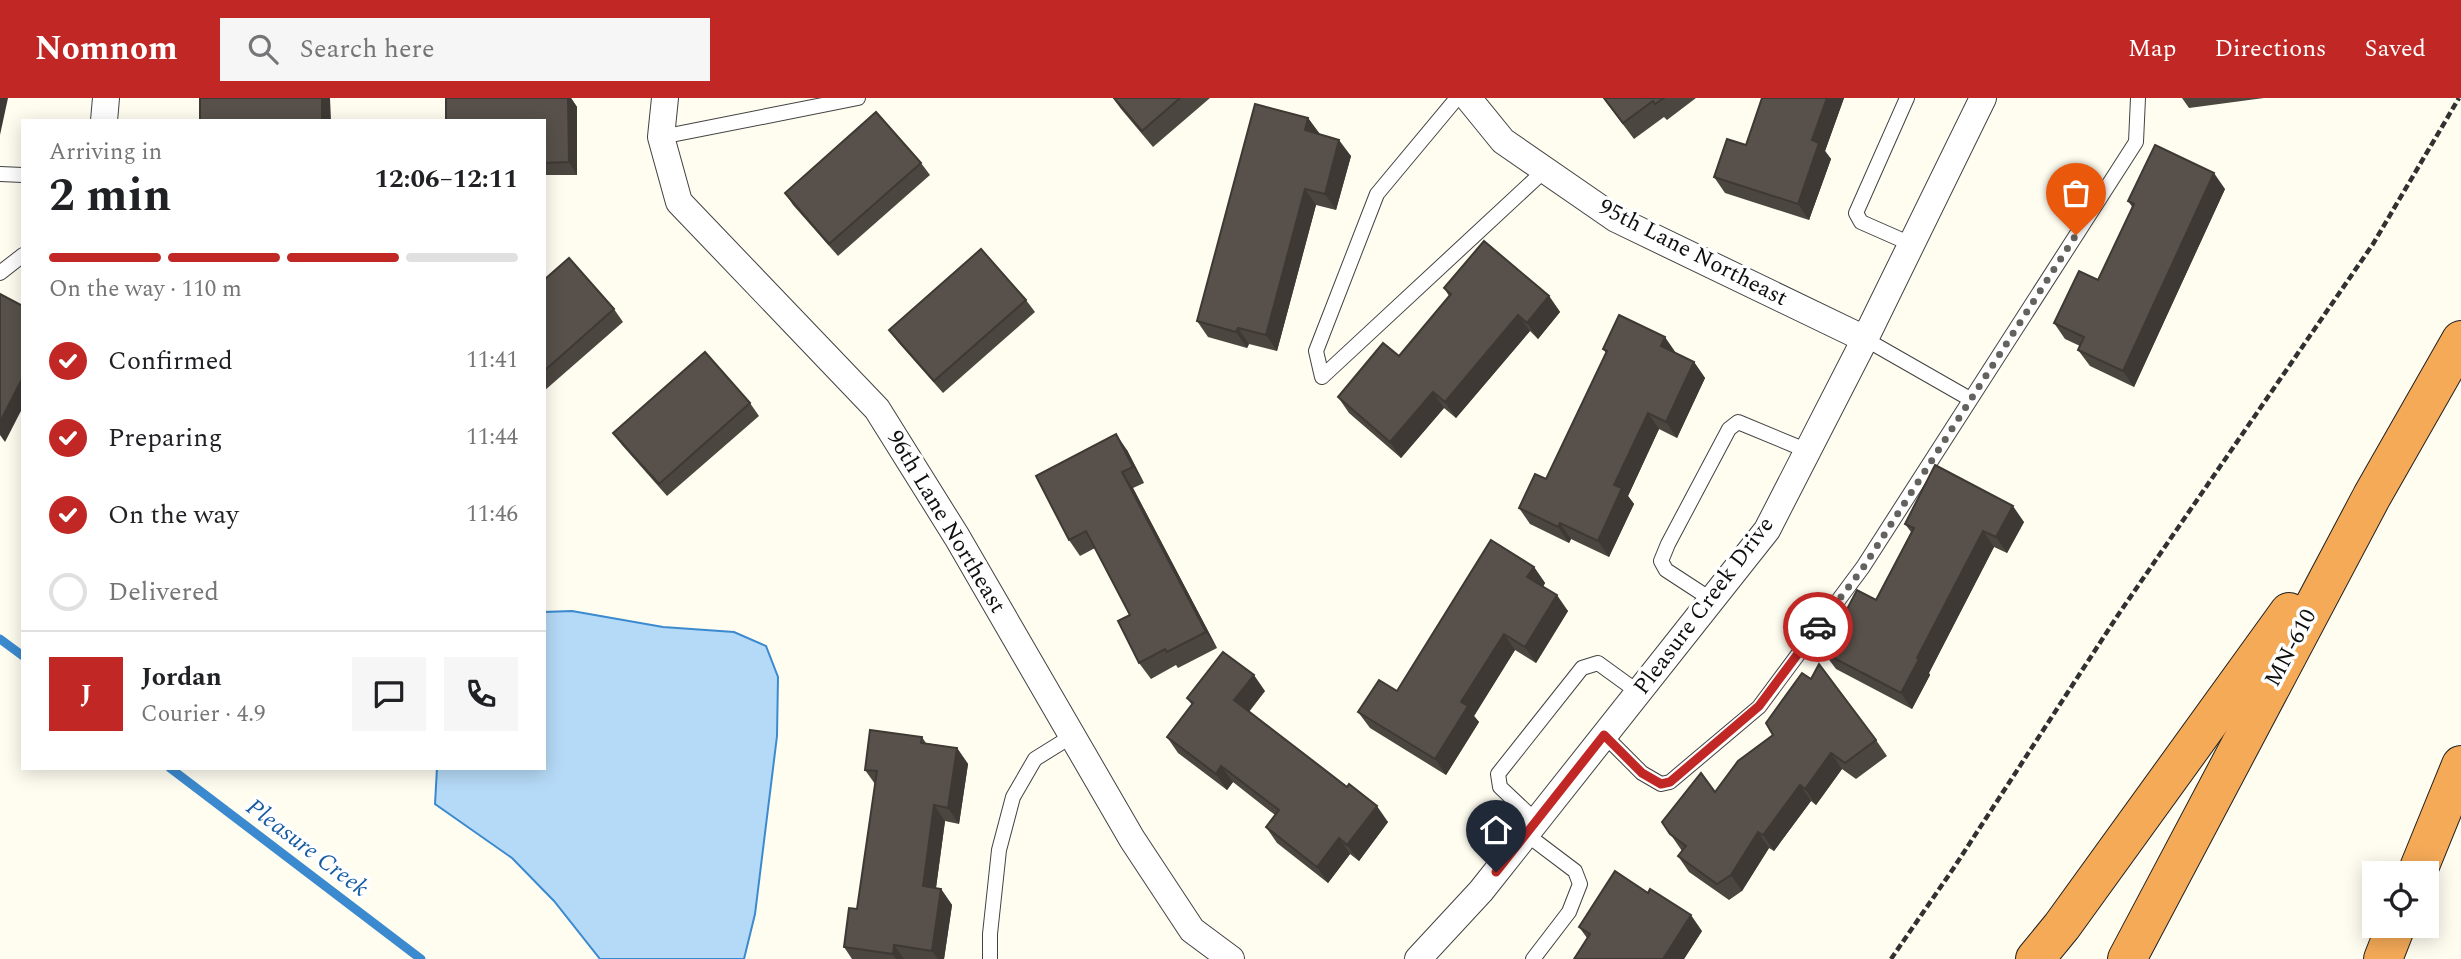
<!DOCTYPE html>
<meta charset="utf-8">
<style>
body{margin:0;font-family:Spectral,serif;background:#f6f6f6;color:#202124;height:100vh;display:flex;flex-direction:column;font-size:26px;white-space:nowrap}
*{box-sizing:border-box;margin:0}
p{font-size:23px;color:#757577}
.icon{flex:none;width:38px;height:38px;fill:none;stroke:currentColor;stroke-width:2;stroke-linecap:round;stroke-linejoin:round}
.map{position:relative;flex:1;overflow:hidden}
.side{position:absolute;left:21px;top:21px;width:525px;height:651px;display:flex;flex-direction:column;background:#fff;border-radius:0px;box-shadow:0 4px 18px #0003}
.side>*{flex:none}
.tools{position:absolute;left:2362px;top:763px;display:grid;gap:14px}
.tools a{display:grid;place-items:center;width:77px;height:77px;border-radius:0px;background:#fff;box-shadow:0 4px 18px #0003;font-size:35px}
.pin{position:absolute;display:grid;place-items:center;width:60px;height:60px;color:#fff;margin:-72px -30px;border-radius:50% 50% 50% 0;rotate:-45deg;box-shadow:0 0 7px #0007}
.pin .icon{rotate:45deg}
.courier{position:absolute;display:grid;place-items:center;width:70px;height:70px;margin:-35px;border:5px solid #c12825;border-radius:50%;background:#fff;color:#222;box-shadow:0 2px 9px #0007}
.overview em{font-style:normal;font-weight:700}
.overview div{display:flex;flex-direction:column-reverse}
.overview{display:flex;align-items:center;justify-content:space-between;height:119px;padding:0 28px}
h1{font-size:46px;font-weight:700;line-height:52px}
.bar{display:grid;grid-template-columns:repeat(4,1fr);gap:10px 7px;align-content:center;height:84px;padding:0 28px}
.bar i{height:9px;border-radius:5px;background:#e0e0e0}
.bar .selected{background:#c12825}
.bar p{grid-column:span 4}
.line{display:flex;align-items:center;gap:18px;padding:0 28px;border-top:2px solid #e0e0e0}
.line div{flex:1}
.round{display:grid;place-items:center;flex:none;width:74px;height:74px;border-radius:0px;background:#f6f6f6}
ol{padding:0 28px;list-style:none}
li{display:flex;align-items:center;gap:21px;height:77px}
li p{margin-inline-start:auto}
li .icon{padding:7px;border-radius:50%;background:#c12825;color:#fff;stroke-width:4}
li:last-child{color:#757577}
li i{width:38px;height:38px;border:4px solid #e0e0e0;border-radius:50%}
header{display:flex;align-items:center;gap:42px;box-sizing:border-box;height:98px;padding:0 35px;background:#c12825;color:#fff}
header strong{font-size:33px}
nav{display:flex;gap:38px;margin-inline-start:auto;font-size:24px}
.search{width:490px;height:63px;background:#f6f6f6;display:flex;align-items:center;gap:18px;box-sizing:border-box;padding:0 24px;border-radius:0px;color:#757577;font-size:26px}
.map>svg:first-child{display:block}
</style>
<header>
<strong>Nomnom</strong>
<div class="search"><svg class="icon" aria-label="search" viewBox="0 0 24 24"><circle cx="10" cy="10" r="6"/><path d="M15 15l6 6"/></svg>Search here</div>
<nav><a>Map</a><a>Directions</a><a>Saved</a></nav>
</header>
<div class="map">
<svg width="2461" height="861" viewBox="0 0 2461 861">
<rect width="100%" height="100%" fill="#fffdf0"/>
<polygon fill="#b5daf7" stroke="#3b8acf" stroke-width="2" points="572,513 663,529 734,534 766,548 778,579 777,638 755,816 744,861 600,861 554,803 512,760 435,706 437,670 544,670 544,514"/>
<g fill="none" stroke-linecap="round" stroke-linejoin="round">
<g stroke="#3b8acf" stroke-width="9">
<polyline points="0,541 23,558"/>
<polyline points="170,670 421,861"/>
</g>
<defs>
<g id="lane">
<polyline points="1457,0 1377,96 1316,253 1322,279 1545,72"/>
<polyline points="1907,0 1856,115 1861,124 1911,146"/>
<polyline points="661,39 858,0"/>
<polyline points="0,76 23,77"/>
<polyline points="0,175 23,157"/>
<polyline points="1865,241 1970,301"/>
<polyline points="1712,502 1666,472 1661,463 1668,446 1729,331 1738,324 1808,353"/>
<polyline points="1604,637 1642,675 1661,686 1670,684 1759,609 1863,469 2136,44 2138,0"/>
<polyline points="1536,723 1500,689 1498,676 1582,570 1598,565 1638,594"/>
<polyline points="1526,736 1575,773 1580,786 1569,814 1533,861"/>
<polyline points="990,861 990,836 999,752 1013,699 1035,661 1072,638"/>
</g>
<g id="street">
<polyline points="665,0 661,39 679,104 877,311 957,439 1132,741 1192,832 1231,861"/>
<polyline points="1468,0 1503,43 1616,121 1865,241"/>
<polyline points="104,23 106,0"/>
<polyline points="1418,861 1481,793 1767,432 1865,241 1983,0"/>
</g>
<g id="highway">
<polyline points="2417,775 2461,667"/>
<polyline points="2035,861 2062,828 2289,514"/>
<polyline points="2127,861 2372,398 2461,242"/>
<polyline points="2383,861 2396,828"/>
</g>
</defs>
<use href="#lane" stroke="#424242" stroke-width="16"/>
<use href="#street" stroke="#424242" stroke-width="28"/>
<use href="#highway" stroke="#202020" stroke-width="40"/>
<polyline stroke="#313131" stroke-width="4.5" stroke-dasharray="7 3.5" stroke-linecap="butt" points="1891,861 1953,771 2118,517 2373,146 2459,0"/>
<use href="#lane" stroke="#fff" stroke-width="14"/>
<use href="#street" stroke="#fff" stroke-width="26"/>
<use href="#highway" stroke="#f5aa58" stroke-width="38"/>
</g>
<g fill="#4c4640">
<polygon points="446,0 571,0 577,9 577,77 544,77 544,23"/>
<polygon points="1113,0 1210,0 1153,49 1121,11"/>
<polygon points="1603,0 1696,0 1667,22 1664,19 1634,41"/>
<polygon points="1762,0 1844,0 1825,53 1831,61 1809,122 1725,95 1714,79 1746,47"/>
<polygon points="2182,0 2264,0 2189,10"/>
<polygon points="1308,20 1319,36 1351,58 1336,112 1316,107 1277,253 1249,246 1247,250 1208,239 1197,223"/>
<polygon points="921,65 930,77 838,158 793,107 785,95"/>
<polygon points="2225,91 2134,289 2090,268 2078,252 2080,248 2065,241 2054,225 2098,182 2133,110 2128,103"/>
<polygon points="544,182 614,211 623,224 544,293"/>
<polygon points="1444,190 1549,198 1560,214 1538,241 1530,233 1456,320 1444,310 1401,360 1349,315 1338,299 1399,258 1449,198"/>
<polygon points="1026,202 1035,214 943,295 898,244 889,232"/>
<polygon points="1603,251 1676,255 1694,264 1705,280 1677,340 1659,331 1628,398 1634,406 1609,459 1571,441 1569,445 1530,426 1519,410 1546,381 1606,255"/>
<polygon points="750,305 759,318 667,398 622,347 613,335"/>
<polygon points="1127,352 1144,385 1133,390 1217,550 1178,570 1176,567 1151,581 1139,565 1130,517 1095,450 1080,458 1069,442"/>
<polygon points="2024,424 2007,455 1994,449 1929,575 1930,577 1912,611 1836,571 1824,555 1876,502 1911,434 1905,426"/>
<polygon points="1534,469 1545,485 1543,489 1568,513 1536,565 1515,552 1474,618 1479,624 1446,677 1370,630 1358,614 1397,593"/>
<polygon points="1265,593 1249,614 1388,724 1359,763 1350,756 1328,785 1277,745 1266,729 1275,717 1233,684 1227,692 1178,655 1167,639 1192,607 1187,600"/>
<polygon points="922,639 926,645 957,650 968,666 959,726 945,723 936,790 941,791 952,807 944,861 852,861 844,849 857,811 875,686 865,672"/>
<polygon points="1876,642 1887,658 1856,681 1842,671 1816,707 1811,703 1774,753 1769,750 1742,793 1729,802 1689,774 1678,758 1682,753 1662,724 1715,694"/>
<polygon points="1579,829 1702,833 1684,861 1574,861 1587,840"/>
</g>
<g fill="#3e3934">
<polygon points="0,0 8,0 0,37"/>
<polygon points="322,0 330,0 331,23 322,23"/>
<polygon points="568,0 571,0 577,9 577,77 569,64"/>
<polygon points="1827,0 1844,0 1825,53 1831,61 1809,122 1798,106 1812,42"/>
<polygon points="1308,20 1320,36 1316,48 1305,32"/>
<polygon points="1339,42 1351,58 1336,112 1325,96"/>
<polygon points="2214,75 2225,91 2134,289 2123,273"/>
<polygon points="1305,91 1316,107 1277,253 1266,237"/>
<polygon points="1549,198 1560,214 1538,241 1527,225"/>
<polygon points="1518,217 1530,233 1456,320 1445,304"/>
<polygon points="1238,230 1249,246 1247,250 1236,234"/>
<polygon points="1665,239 1676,255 1661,248"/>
<polygon points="1694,264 1705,280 1677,340 1666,324"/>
<polygon points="23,279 23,309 5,344 0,337 0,324"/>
<polygon points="1433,294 1444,310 1401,360 1390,344"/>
<polygon points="1648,315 1659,331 1628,398 1634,406 1609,459 1598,443 1614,387"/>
<polygon points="1116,336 1127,352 1144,385 1133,369"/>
<polygon points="1122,374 1133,390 1217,550 1206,534"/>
<polygon points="2013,408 2024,424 2007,455 1996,439"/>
<polygon points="1560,425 1571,441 1569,445 1558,429"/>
<polygon points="1983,433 1994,449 1929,575 1930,577 1912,611 1901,595 1917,560"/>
<polygon points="1534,469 1545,485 1539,495 1527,479"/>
<polygon points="1557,497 1568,513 1536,565 1525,549"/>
<polygon points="1504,536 1515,552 1474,618 1479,624 1446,677 1435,661 1461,604"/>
<polygon points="1254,577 1265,593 1245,618 1234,602"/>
<polygon points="957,650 968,666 959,726 948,710"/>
<polygon points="1831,655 1842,671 1816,707 1805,691"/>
<polygon points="1221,668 1233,684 1227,692 1216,676"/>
<polygon points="1800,687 1811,703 1774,753 1763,737"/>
<polygon points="934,707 945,723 934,804 923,788"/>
<polygon points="1377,708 1388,724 1359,763 1347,747"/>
<polygon points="1758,734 1769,750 1742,793 1731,777"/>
<polygon points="1339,740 1350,756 1328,785 1317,769"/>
<polygon points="941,791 952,807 944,861 938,861 932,853"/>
<polygon points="1691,817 1702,833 1684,861 1663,861"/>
<polygon points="894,847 904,861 896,861 893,856"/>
</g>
<g fill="#58514b" stroke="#3e3934" stroke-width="2">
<rect x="200" y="0" width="122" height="23"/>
<polygon points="446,0 568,0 569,64 544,65 544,23 446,23"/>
<polygon points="1114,0 1180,0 1142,33"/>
<polygon points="1604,0 1664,0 1655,6 1653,3 1623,25"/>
<polygon points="1762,0 1827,0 1812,42 1819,45 1798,106 1714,79 1727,41 1746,47"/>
<polygon points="1255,6 1308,20 1305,32 1339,42 1325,96 1305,91 1266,237 1238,230 1236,234 1197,223"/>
<polygon points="876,14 921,65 829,146 785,95"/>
<polygon points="2155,47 2214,75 2123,273 2078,252 2084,239 2054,225 2079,173 2098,182 2134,106 2128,103"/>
<polygon points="1484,143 1549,198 1527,225 1518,217 1445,304 1433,294 1390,344 1338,299 1383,245 1399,258 1451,196 1444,190"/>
<polygon points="981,151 1026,202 934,283 889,232"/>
<polygon points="569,160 614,211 544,273 544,182"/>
<polygon points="0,196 23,208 23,279 0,324"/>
<polygon points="1619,217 1665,239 1661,248 1694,264 1666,324 1648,315 1614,387 1622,390 1598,443 1560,425 1558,429 1519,410 1535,376 1546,381 1607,253 1603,251"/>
<polygon points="705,254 750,305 659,386 613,335"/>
<polygon points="1116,336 1133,369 1122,374 1206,534 1167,554 1165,551 1139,565 1118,523 1130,517 1086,433 1069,442 1036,378"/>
<polygon points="1935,367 2013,408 1996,439 1983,433 1917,560 1919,561 1901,595 1824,555 1857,492 1876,502 1914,430 1905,426"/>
<polygon points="1491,442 1534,469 1527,479 1557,497 1525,549 1504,536 1461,604 1468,608 1435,661 1358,614 1379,582 1397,593"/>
<polygon points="1223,554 1254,577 1234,602 1347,689 1349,686 1377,708 1347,747 1339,740 1317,769 1266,729 1279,712 1221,668 1216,676 1167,639 1193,605 1187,600"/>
<polygon points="1819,566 1876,642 1845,665 1831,655 1805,691 1800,687 1763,737 1758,734 1731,777 1717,786 1678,758 1686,748 1670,736 1662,724 1701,675 1715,694 1738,663 1773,637 1766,625 1802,575 1811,581"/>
<polygon points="870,632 922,639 921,645 957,650 948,710 934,707 923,788 941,791 932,853 894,847 893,856 844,849 849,810 857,811 877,673 865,672"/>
<polygon points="1615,773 1648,795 1650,791 1691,817 1663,861 1574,861 1590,836 1579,829"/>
</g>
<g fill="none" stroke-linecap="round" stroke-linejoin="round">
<polyline stroke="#63625e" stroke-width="7" stroke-dasharray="0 12.6" points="1818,529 1863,470 2076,137"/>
<polyline stroke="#c12825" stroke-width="9" points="1496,774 1604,637 1642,675 1661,686 1670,684 1759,608 1818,529"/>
</g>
<g text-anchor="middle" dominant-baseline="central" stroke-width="7" stroke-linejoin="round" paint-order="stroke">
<g font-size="23" fill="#0f0f0f" stroke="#fff">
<text transform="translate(1693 155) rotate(27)">95th Lane Northeast</text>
<text transform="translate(946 424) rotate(59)">96th Lane Northeast</text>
<text transform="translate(1704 508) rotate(-53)">Pleasure Creek Drive</text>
<text transform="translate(2291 550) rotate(-62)">MN-610</text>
</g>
<g font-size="24" font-style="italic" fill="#165ca2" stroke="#fff">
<text transform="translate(307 750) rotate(37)">Pleasure Creek</text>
</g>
</g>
</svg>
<div class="tools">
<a><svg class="icon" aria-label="locate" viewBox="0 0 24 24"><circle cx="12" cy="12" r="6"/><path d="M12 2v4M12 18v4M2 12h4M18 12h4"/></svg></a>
</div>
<div class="pin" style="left:2076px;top:137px;background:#ea580c"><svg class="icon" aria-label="bag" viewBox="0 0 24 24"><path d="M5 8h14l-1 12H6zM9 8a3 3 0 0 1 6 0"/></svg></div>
<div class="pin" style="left:1496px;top:774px;background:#1f2937"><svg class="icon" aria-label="home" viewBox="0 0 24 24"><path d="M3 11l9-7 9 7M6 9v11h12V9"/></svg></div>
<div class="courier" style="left:1818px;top:529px"><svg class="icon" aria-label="car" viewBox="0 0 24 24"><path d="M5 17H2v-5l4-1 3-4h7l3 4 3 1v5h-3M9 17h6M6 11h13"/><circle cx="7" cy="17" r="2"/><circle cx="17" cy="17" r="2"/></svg></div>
<section class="side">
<div class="overview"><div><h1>2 min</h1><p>Arriving in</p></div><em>12:06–12:11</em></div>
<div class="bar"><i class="selected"></i><i class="selected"></i><i class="selected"></i><i></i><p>On the way · 110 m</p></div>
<ol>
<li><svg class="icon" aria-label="check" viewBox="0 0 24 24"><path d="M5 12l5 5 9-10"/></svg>Confirmed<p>11:41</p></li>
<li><svg class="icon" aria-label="check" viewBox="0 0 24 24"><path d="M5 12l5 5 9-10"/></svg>Preparing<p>11:44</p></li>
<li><svg class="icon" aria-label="check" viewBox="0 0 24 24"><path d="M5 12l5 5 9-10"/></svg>On the way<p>11:46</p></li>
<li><i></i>Delivered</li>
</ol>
<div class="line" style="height:126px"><b class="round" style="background:#c12825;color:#fff">J</b><div><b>Jordan</b><p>Courier · 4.9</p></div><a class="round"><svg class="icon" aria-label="chat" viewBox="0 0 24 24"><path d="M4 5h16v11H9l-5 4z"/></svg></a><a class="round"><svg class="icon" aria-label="phone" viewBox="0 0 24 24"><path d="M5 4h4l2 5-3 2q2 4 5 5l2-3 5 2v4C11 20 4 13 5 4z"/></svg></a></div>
</section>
</div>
